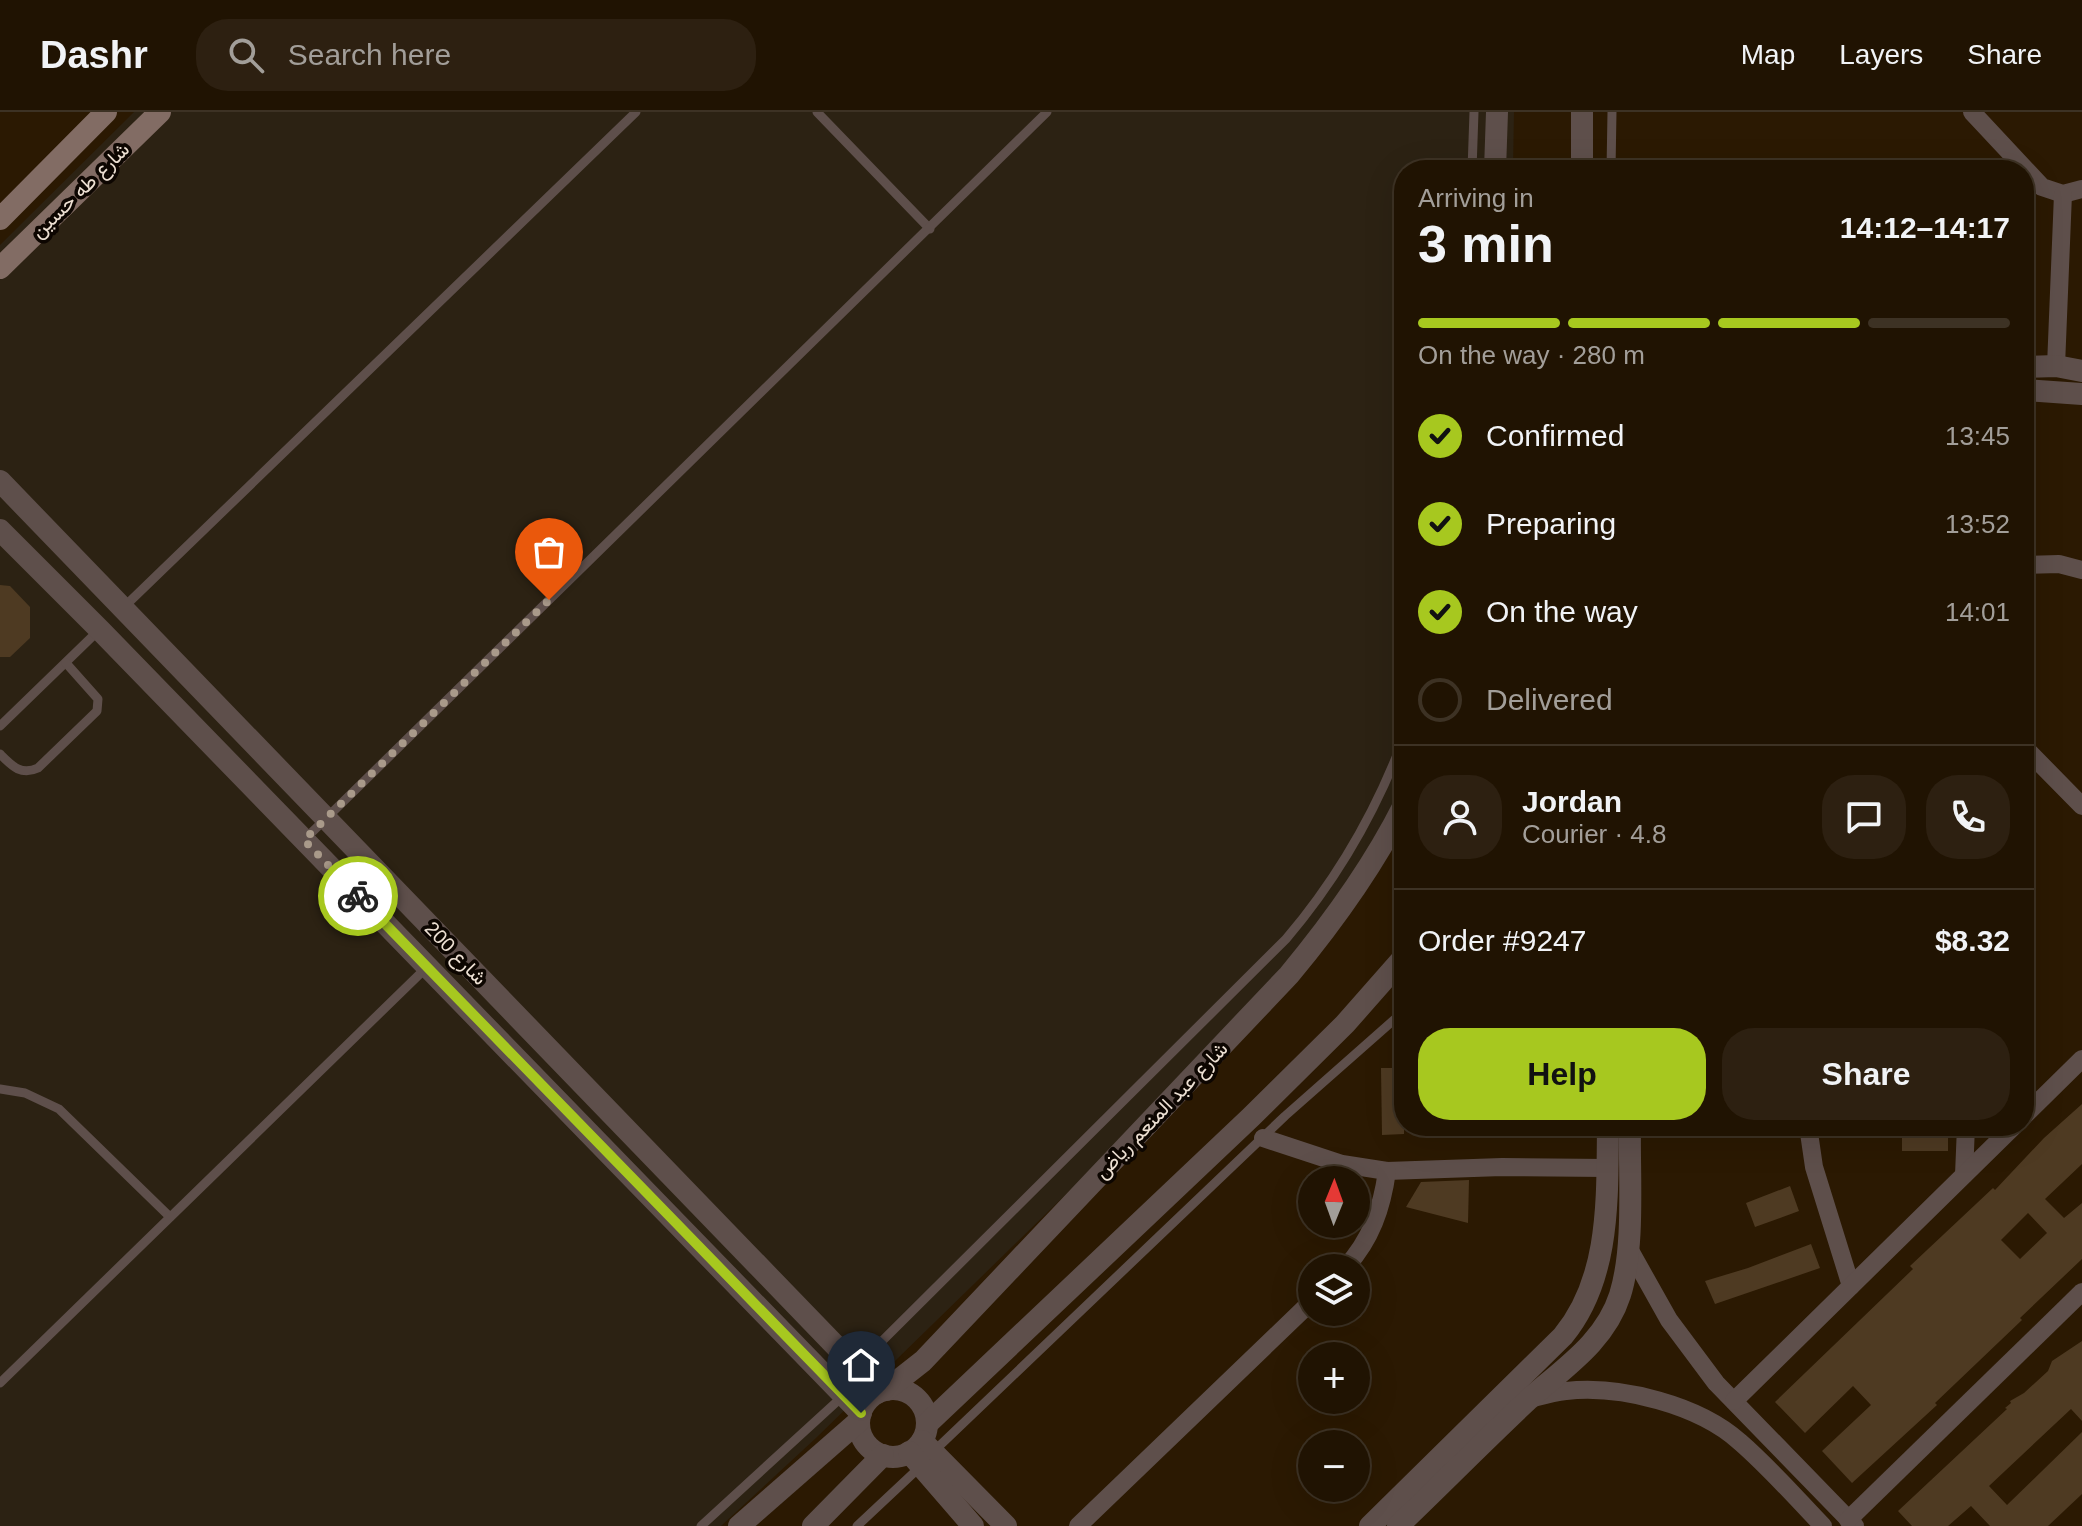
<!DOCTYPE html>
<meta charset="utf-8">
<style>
body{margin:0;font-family:Arial,Vazirmatn,sans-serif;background:#2d2011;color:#f1f3f6;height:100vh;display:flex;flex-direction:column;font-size:30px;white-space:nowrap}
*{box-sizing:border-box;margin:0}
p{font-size:26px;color:#a29e99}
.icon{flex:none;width:44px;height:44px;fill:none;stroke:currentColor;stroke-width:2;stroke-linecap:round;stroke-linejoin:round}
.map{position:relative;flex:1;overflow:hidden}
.side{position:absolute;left:1394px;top:48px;width:640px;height:976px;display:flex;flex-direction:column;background:#201302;border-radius:32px;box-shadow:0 8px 32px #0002,0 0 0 2px #3d3224}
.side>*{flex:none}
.needle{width:52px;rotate:1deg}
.controls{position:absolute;left:1298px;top:1054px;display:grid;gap:16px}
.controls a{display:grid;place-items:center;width:72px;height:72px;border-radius:50%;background:#201302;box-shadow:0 8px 32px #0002,0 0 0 2px #3d3224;font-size:40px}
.pin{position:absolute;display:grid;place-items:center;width:68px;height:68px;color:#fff;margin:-82px -34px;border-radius:50% 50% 50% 0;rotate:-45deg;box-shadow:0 0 8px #0007}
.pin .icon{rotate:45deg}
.courier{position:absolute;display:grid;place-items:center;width:80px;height:80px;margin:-40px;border:6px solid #a7c81f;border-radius:50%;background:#fff;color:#222;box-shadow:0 2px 10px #0007}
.head em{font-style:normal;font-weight:600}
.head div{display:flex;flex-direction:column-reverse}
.head{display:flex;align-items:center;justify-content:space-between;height:136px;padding:0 24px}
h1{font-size:52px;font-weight:600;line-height:60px}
.bar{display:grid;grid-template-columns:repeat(4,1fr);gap:12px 8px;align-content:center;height:96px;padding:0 24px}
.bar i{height:10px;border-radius:6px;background:#3d3224}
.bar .selected{background:#a7c81f}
.bar p{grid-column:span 4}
.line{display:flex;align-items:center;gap:20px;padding:0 24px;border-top:2px solid #3d3224}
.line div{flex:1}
.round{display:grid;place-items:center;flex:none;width:84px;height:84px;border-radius:32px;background:#2d2011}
ol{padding:0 24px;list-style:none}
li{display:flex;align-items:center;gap:24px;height:88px}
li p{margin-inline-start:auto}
li .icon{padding:8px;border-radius:50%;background:#a7c81f;color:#111;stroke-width:4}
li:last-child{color:#a29e99}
li i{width:44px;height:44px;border:4px solid #3d3224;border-radius:50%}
.action{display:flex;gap:16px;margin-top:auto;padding:16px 24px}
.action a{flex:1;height:92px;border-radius:32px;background:#a7c81f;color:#111;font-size:32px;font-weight:600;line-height:92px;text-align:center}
.action a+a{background:#2d2011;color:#f1f3f6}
header{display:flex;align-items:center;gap:48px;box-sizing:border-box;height:112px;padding:0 40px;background:#201302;border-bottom:2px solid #3d3224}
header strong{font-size:38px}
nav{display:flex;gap:44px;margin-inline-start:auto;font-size:28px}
.search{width:560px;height:72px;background:#2d2011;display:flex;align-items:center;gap:20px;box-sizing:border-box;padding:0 28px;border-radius:32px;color:#a29e99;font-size:30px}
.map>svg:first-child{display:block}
</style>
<header>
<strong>Dashr</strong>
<div class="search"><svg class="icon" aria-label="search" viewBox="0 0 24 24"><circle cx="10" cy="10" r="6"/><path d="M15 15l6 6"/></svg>Search here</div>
<nav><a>Map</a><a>Layers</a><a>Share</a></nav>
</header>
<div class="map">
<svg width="2082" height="1414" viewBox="0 0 2082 1414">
<rect width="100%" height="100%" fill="#2b1902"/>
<polygon fill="#2c2213" points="134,0 1514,0 1513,58 1404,58 1404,711 1291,863 816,1326 721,1414 0,1414 0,133"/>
<g fill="#4e3a22" fill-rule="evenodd">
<polygon points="0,473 10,474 30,495 30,526 10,545 0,545"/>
<polygon points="1381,956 1404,956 1404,1022 1382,1023"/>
<path d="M2082,992V1052L2045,1087L2064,1106L2082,1091V1147L2020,1206L2022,1208L1935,1291L1937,1293L1852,1371L1822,1339L1871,1293L1853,1274L1805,1321L1775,1290L1913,1157L1910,1154L1993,1076L1995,1078L2044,1026ZM2028,1101L2047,1121L2020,1147L2001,1128Z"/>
<rect x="1902" y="1014" width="46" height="25"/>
<polygon points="1469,1068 1468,1111 1406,1095 1421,1070"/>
<polygon points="1790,1074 1799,1099 1755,1115 1746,1091"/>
<polygon points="1811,1132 1820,1156 1715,1192 1705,1169 1748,1156"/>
<polygon points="2082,1229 2082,1309 2071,1297 1989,1374 2007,1393 2082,1320 2082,1382 2048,1414 1990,1414 1971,1394 1948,1414 1912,1414 1898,1399 2007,1297 2005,1296 2011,1291 2010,1289 2024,1281 2048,1259 2052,1249"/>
</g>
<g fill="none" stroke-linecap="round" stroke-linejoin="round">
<g stroke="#5e4f4b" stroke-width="9">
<polyline points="817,0 930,117"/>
<polyline points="1472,58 1474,0"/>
<polyline points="1611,58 1612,0"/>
<polyline points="123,496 636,0"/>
<polyline points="0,614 98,519"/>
<path d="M0,642C12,654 21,664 38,656L97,599L98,587L66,551"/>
<polyline points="304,728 1047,0"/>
<polyline points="0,977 25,981 59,997 170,1105"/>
<path d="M857,1254L1286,827C1338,766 1376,700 1404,625"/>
<polyline points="0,1271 427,855"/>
<polyline points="933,1340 1285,1004 1404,899"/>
<polyline points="701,1414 843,1284"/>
<polyline points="857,1414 921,1354"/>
</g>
<g stroke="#5e4f4b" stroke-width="18">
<polyline points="1972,0 2042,75 2063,82 2082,77"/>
<polyline points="2056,254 2063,82"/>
<polyline points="2024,453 2059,452 2082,458"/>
<polyline points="2024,635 2082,694"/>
<polyline points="2024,1004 2082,947"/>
<polyline points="1808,1014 1814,1055 1851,1174"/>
<polyline points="1263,1026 1342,1052 1387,1059 1502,1055 1607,1056"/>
<polyline points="1964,1063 1966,1014"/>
<polyline points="1628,1135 1669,1208 1716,1271 1855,1414"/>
<path d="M1345,1156C1371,1128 1382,1096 1387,1059"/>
<path d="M1530,1287C1541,1284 1554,1280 1566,1279C1621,1273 1699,1293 1740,1330C1770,1356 1796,1386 1823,1414"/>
<polyline points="1734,1289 2014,1014"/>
<polyline points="1848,1408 2082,1180"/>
<polyline points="1078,1414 1312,1189"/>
</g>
<g stroke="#5e4f4b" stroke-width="22">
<polyline points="1495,58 1497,0"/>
<polyline points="1582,58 1582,0"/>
<polyline points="2024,255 2056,254 2082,259"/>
<polyline points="2024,278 2082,282"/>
<polyline points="0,369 856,1255 877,1281"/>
<polyline points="0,418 100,518 861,1301"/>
<circle cx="893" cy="1311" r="34"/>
<path d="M886,1278L923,1249L1289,863C1333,810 1373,755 1404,693"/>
<polyline points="927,1312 1251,1005 1345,912 1404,845"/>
<polyline points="922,1329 1006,1414"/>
<polyline points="909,1340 973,1414"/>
<polyline points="739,1414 859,1309"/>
<polyline points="813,1414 883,1343"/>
<path d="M1370,1414L1563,1224C1611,1166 1607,1085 1608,1014"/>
<path d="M1398,1414C1442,1372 1485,1328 1529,1287C1564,1256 1605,1230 1620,1183C1635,1135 1629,1065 1630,1014"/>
</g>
<g stroke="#826c64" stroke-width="22">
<polyline points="0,107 106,0"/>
<polyline points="0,156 160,0"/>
</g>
</g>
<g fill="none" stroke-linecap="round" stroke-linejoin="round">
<polyline stroke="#a99a8a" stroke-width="8" stroke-dasharray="0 14.4" points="358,784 304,728 549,488"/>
<polyline stroke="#a7c81f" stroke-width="10" points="358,784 861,1301"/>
</g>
<g text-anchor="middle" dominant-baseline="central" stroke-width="7" stroke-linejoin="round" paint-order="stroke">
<g font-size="20" fill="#ede0d3" stroke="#0d0601">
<text transform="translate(80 78) rotate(-44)">شارع طه حسين</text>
<text transform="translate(456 841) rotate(46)">شارع 200</text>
<text transform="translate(1161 998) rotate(-46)">شارع عبد المنعم رياض</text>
</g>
</g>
</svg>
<div class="controls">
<a><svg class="needle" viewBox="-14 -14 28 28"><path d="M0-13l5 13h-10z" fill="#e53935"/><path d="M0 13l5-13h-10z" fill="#a29e99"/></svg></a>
<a><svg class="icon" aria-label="layers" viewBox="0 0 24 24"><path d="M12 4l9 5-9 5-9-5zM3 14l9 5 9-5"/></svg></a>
<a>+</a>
<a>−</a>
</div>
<div class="pin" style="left:549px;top:488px;background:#ea580c"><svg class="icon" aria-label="bag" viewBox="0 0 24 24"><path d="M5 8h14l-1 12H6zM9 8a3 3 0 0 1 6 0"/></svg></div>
<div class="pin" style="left:861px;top:1301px;background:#1f2937"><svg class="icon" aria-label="home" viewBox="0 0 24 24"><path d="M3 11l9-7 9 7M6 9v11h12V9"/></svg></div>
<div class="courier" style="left:358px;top:784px"><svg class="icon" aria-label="bike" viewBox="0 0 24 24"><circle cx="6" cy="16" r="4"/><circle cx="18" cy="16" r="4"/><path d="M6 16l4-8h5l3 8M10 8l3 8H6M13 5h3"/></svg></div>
<section class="side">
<div class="head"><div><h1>3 min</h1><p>Arriving in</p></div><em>14:12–14:17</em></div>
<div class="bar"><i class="selected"></i><i class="selected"></i><i class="selected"></i><i></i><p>On the way · 280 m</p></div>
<ol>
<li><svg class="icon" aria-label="check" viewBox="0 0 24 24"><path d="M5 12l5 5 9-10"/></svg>Confirmed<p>13:45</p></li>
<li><svg class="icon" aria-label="check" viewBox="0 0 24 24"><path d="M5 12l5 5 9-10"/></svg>Preparing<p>13:52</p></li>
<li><svg class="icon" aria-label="check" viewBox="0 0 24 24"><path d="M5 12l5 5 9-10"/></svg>On the way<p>14:01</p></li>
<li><i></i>Delivered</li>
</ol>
<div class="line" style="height:144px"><a class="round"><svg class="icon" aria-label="person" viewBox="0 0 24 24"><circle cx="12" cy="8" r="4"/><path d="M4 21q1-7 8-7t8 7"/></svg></a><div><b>Jordan</b><p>Courier · 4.8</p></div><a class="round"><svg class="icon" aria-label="chat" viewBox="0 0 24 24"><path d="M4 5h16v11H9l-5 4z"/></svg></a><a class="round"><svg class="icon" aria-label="phone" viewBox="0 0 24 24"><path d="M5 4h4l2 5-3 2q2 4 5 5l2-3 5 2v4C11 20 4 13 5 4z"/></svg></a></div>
<div class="line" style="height:104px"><div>Order #9247</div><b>$8.32</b></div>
<div class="action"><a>Help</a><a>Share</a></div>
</section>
</div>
